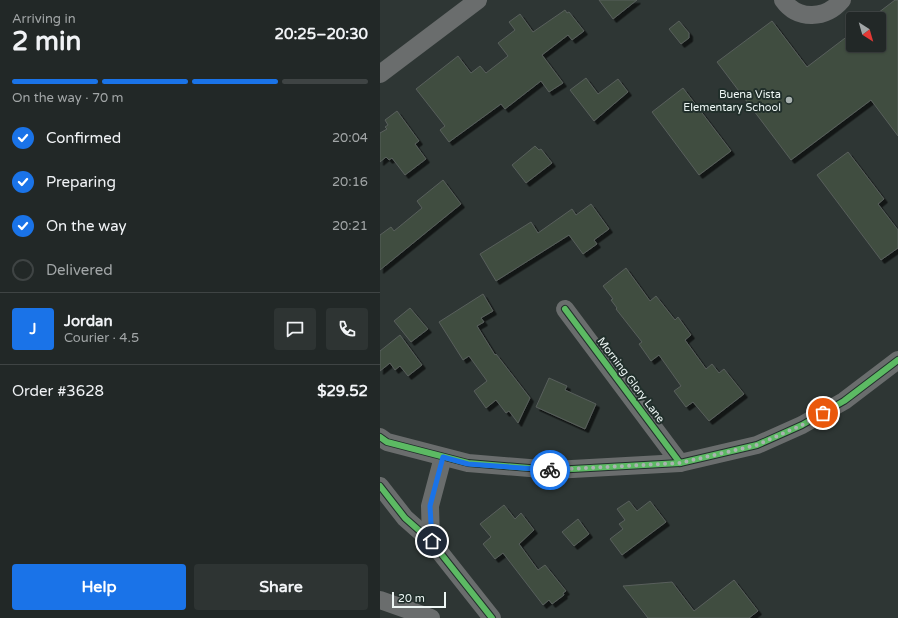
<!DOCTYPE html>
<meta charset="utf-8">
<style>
body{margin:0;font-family:"Varela Round",sans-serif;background:#2e3433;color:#f1f3f6;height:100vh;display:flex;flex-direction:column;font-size:15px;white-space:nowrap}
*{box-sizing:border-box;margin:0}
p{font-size:13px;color:#a2a6a7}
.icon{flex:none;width:22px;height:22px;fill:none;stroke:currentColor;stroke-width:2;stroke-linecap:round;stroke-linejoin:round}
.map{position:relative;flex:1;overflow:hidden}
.sheet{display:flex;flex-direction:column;background:#222827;width:380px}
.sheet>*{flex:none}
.needle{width:26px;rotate:143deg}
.buttons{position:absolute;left:466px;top:12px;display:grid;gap:8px}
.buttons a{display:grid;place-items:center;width:40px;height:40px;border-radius:4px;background:#222827;box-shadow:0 1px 3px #0004,0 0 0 1px #3f4444;font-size:20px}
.scale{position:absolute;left:12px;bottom:10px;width:54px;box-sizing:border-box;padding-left:4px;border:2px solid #edf6f4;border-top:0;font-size:11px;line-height:14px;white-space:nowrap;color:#edf6f4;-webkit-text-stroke:3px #212f2b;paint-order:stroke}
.pin{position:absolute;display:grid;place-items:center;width:34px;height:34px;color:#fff;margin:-17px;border:2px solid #fff;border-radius:50%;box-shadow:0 1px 4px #0007}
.courier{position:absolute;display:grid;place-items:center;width:40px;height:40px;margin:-20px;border:3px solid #1a73e8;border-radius:50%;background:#fff;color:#222;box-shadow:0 1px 5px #0007}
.summary em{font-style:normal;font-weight:700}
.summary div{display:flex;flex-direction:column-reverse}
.summary{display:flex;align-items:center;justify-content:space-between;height:68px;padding:0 12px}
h1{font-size:26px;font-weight:700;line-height:30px}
.bar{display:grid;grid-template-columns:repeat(4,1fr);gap:6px 4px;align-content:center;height:48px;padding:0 12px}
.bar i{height:5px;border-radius:3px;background:#3f4444}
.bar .current{background:#1a73e8}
.bar p{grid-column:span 4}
.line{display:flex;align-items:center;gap:10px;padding:0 12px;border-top:1px solid #3f4444}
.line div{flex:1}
.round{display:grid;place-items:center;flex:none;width:42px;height:42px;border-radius:4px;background:#2e3433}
ol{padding:0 12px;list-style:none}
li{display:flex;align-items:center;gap:12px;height:44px}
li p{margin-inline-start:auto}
li .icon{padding:4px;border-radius:50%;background:#1a73e8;color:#fff;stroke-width:4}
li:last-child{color:#a2a6a7}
li i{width:22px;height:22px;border:2px solid #3f4444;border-radius:50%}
.primary-button{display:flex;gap:8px;margin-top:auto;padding:8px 12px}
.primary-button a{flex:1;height:46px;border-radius:4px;background:#1a73e8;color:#fff;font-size:16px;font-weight:700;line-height:46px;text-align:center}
.primary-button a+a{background:#2e3433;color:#f1f3f6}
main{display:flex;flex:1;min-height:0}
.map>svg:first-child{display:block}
</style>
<main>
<section class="sheet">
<div class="summary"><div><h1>2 min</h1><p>Arriving in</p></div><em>20:25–20:30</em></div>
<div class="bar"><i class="current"></i><i class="current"></i><i class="current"></i><i></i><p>On the way · 70 m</p></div>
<ol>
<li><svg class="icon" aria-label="check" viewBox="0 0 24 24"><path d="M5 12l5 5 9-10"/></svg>Confirmed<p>20:04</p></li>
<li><svg class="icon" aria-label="check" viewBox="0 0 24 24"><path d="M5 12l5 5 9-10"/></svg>Preparing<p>20:16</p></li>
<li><svg class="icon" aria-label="check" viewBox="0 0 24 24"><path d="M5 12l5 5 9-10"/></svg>On the way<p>20:21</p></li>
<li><i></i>Delivered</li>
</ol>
<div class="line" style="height:72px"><b class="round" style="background:#1a73e8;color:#fff">J</b><div><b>Jordan</b><p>Courier · 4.5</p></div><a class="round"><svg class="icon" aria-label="chat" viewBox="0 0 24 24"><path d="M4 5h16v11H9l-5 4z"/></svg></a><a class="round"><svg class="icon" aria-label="phone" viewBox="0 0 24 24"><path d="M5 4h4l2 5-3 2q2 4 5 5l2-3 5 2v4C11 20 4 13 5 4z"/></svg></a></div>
<div class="line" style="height:52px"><div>Order #3628</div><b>$29.52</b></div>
<div class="primary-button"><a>Help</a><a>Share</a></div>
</section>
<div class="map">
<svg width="518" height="618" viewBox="0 0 518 618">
<defs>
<filter id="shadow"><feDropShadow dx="3.5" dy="3.5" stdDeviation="0" flood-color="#0009"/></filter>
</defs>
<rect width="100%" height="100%" fill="#2e3634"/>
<g fill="#3f4e41" stroke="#595f5c" filter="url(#shadow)">
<polygon points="219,0 257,0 233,19"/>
<polygon points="515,0 518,0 518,136 491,100 411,160 337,62 392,21 427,67 473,32 473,45 499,45 499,19 490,19"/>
<polygon points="185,10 187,13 189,12 204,31 192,40 188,35 162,55 183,83 169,92 161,81 125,109 121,104 69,142 60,130 65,126 36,89 78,56 91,73 100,66 106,73 128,56 118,43 135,30 129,22 140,14 153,32"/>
<polygon points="299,21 309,33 309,38 301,44 289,29"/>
<polygon points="206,78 218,94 238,79 248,92 214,121 190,90"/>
<polygon points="303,88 351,151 319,175 272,112"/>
<polygon points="17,111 39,141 35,144 46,159 25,175 12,158 9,160 6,157 0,162 0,133 7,129 5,127 8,125 5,120"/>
<polygon points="155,146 159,150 161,149 172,163 146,183 132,165"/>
<polygon points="468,152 504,199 498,204 518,230 518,248 501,260 437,175"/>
<polygon points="63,180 81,204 0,270 0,235 11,227 14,231 42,208 37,201"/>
<polygon points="211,204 229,229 214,240 217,244 203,254 189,235 116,281 100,254 151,222 158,233 192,209 196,215"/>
<polygon points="246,268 270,301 276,296 295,320 298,317 311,335 305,340 326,369 332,364 339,373 344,369 364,394 329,421 313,402 306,407 294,391 301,386 279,355 271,361 259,344 262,342 236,309 237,308 231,300 233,299 223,286"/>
<polygon points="103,294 113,311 101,318 104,322 97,326 115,355 116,354 150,398 138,423 129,411 126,413 116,400 106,408 94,391 107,381 89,356 83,360 59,322"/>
<polygon points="30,308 48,329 31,342 14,321"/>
<polygon points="20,335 42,365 28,376 20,366 15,370 10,363 0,371 0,351"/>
<polygon points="169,378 187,386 185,390 216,404 205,429 156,407"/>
<polygon points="249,501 257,511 270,501 286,522 242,555 230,539 243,529 239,524 245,520 237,509"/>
<polygon points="124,505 135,519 141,513 154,530 139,544 158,570 165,565 186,591 183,593 184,595 172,604 169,600 163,605 123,553 115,559 103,544 111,537 100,524"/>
<polygon points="198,519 209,534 194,546 182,532"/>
<polygon points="354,580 378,611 369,618 268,618 243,586 292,582 314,611"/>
</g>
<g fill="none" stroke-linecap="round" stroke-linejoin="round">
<g stroke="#6a6d6d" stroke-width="18">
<path d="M403,0C418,21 446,19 462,0"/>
<polyline points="0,74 98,0"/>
<polyline points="185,309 300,463"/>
<polyline points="0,437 7,442 88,463 174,470 300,463 377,445 422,425 464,401 518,360"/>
<polyline points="0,486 25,518 51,541 112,618"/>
<polyline points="51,541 50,506 63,457"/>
<polyline points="0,600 51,618"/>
</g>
<defs>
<g id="cycleway">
<polyline points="185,309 300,463"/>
<polyline points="0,437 7,442 88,463 174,470 300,463 377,445 422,425 464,401 518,360"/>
<polyline points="0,486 25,518 51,541 112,618"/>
</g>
</defs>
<use href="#cycleway" stroke="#212f2b" stroke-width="8"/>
<use href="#cycleway" stroke="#5cba63" stroke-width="6"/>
</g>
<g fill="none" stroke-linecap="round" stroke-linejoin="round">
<polyline stroke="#aab3b1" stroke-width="4" stroke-dasharray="0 7.2" points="170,470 300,463 377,445 422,425 443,413"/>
<polyline stroke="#1a73e8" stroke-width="5" points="52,541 50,506 63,457 88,464 170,470"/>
</g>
<circle fill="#aab3b1" stroke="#212f2b" stroke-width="1.5" cx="409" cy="100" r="4"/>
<g text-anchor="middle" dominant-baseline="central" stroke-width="4" stroke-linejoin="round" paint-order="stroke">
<g font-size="11" fill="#edf6f4" stroke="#212f2b" text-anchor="end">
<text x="401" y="94">Buena Vista<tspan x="401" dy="13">Elementary School</tspan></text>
</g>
<g font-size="11" fill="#edf6f4" stroke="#212f2b">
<text transform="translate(251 380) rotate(53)">Morning Glory Lane</text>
</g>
</g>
</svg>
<div class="buttons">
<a><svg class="needle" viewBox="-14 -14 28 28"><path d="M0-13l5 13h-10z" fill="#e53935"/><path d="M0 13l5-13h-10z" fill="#a2a6a7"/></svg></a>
</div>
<div class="scale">20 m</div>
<div class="pin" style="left:443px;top:413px;background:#ea580c"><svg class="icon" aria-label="bag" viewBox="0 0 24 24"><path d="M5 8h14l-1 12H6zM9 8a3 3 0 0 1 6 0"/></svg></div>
<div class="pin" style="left:52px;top:541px;background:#1f2937"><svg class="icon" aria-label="home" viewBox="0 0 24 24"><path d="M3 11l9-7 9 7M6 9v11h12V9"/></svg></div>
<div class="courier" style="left:170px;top:470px"><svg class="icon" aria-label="bike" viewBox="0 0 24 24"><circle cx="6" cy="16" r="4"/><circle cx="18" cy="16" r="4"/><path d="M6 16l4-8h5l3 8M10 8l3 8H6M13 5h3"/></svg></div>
</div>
</main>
